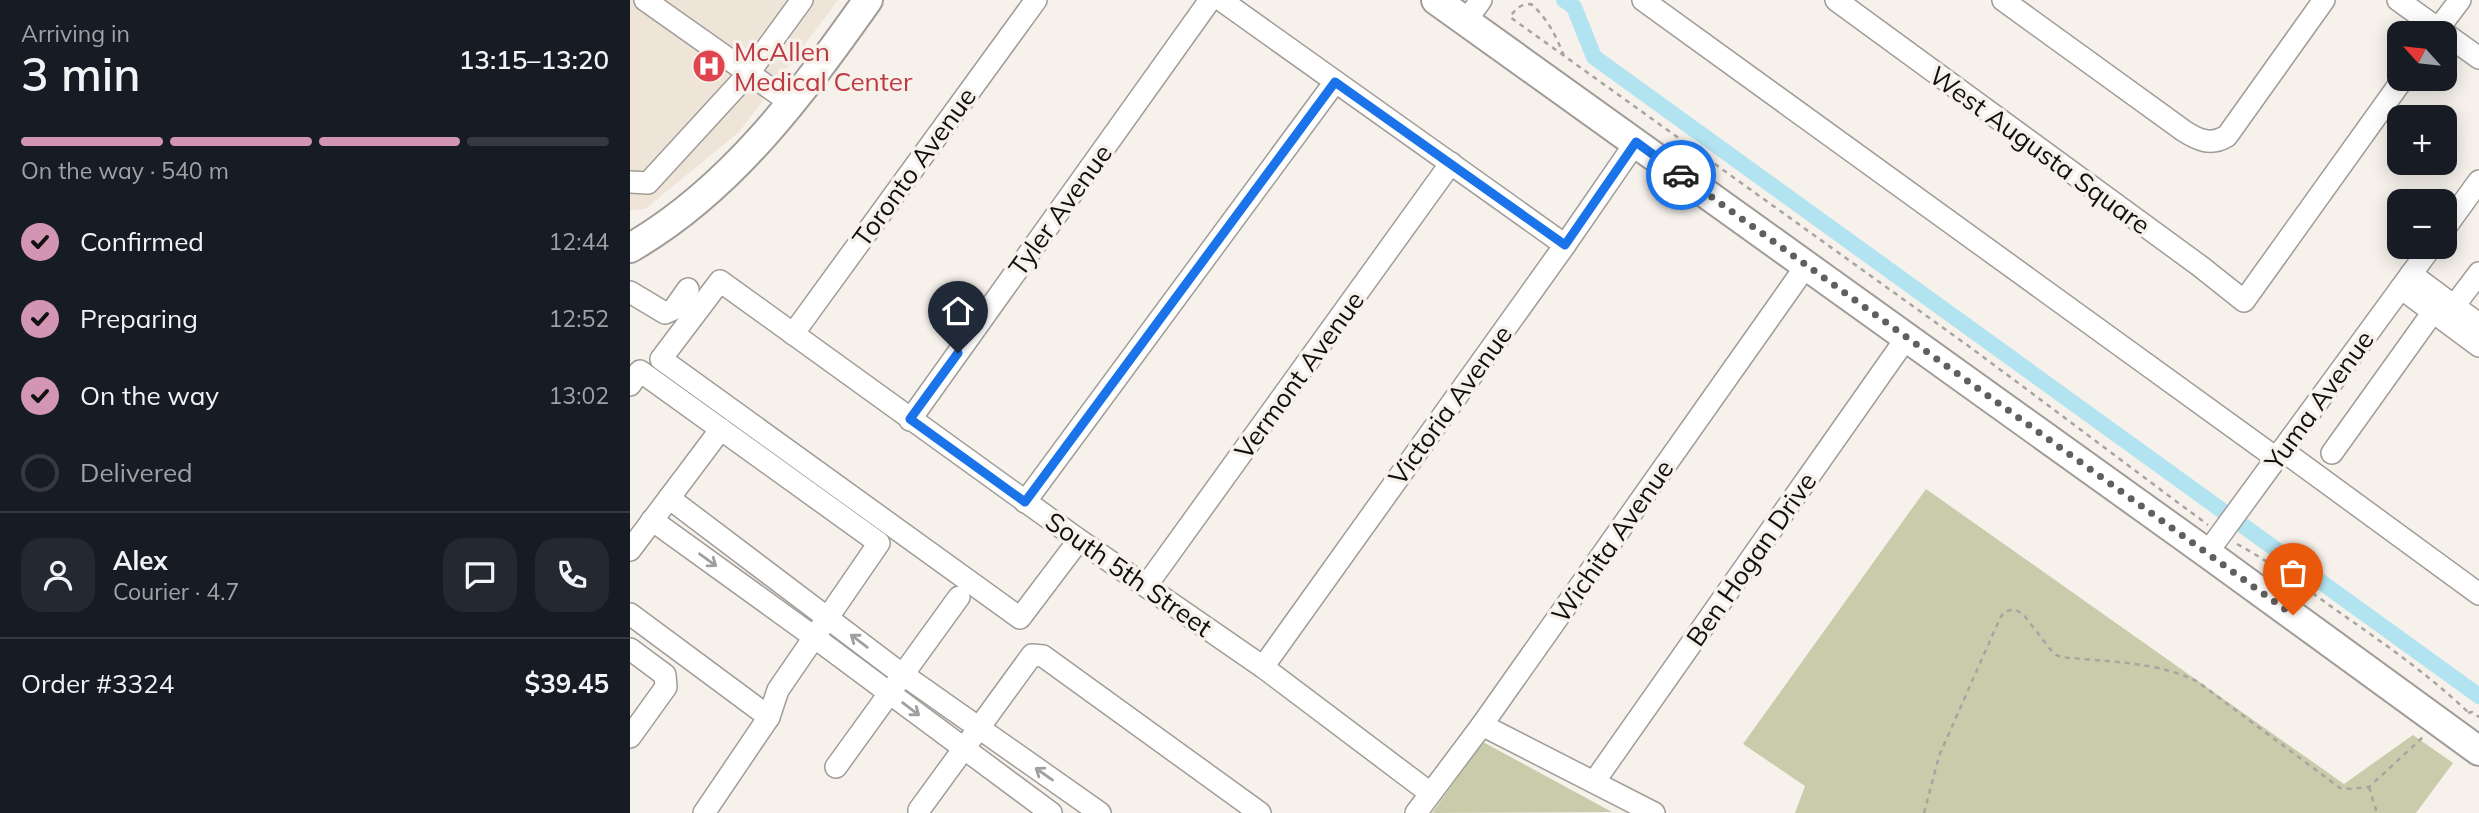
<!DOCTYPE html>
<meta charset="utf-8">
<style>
body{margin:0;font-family:Mulish,sans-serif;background:#242831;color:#f1f3f6;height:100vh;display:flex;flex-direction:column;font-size:26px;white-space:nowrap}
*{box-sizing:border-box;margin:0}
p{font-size:23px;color:#9ea1a6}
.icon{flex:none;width:38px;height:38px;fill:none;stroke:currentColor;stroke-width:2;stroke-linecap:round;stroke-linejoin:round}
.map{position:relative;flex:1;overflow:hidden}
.side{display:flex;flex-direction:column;background:#171b24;width:630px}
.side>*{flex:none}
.needle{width:46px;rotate:297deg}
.tools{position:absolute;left:1757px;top:21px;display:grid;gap:14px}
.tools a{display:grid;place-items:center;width:70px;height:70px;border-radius:14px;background:#171b24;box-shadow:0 4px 18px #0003;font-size:35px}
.pin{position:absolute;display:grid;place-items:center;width:60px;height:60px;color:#fff;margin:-72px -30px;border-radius:50% 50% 50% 0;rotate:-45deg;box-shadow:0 0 7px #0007}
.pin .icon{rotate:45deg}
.courier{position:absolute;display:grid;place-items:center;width:70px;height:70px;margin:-35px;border:5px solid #1a73e8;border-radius:50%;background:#fff;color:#222;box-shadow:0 2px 9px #0007}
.overview em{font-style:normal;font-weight:600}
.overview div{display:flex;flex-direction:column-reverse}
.overview{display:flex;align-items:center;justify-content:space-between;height:119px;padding:0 21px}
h1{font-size:46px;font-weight:600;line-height:52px}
.bar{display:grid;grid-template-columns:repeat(4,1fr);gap:10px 7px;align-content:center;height:84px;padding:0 21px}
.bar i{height:9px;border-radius:5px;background:#363941}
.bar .selected{background:#d395b4}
.bar p{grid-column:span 4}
.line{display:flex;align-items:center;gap:18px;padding:0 21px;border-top:2px solid #363941}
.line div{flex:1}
.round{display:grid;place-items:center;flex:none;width:74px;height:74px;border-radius:21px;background:#242831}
ol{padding:0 21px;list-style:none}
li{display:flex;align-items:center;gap:21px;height:77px}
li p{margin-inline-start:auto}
li .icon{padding:7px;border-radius:50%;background:#d395b4;color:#111;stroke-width:4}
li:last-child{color:#9ea1a6}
li i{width:38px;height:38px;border:4px solid #363941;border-radius:50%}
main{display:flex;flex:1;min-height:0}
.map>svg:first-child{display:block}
</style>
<main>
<section class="side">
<div class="overview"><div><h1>3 min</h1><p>Arriving in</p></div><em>13:15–13:20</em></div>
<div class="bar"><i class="selected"></i><i class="selected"></i><i class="selected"></i><i></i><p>On the way · 540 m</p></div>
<ol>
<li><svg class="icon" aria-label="check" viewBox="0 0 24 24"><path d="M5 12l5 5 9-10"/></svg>Confirmed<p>12:44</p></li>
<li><svg class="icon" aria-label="check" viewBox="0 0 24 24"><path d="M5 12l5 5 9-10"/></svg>Preparing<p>12:52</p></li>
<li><svg class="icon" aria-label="check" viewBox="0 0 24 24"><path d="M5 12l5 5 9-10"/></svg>On the way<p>13:02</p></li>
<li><i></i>Delivered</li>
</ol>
<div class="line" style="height:126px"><a class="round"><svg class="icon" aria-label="person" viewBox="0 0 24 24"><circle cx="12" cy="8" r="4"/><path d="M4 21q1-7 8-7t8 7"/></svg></a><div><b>Alex</b><p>Courier · 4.7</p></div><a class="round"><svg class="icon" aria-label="chat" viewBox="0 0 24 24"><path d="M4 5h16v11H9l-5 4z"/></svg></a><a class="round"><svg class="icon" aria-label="phone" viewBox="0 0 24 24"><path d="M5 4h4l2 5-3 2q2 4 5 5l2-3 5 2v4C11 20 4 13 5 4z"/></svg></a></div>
<div class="line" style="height:91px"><div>Order #3324</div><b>$39.45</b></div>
</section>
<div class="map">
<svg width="1849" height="813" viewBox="0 0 1849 813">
<rect width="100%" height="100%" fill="#f6f1eb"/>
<polygon fill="#eee4d8" points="0,0 208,0 109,132 15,209 0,210"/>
<g fill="#c8ccab">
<polygon points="1296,489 1714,784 1783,735 1823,763 1786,813 1165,813 1175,786 1113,744"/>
<polygon points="853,742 982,812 802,813"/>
</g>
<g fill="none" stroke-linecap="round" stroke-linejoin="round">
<polyline stroke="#b1e3f0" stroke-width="16" points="934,0 944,7 964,57 1849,696"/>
<defs>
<g id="minor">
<polyline points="15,0 161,103"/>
<polyline points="591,0 935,245"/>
<polyline points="1013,0 1646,458"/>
<polyline points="1206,0 1570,266 1614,301 1773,79"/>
<path d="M1373,0L1554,131C1568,140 1581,146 1597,136L1694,0"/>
<polyline points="1768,0 1849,58"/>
<polyline points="836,21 851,0"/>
<polyline points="1805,33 1830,0"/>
<polyline points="0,182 18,183 118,74 172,0"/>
<polyline points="1815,228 1849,181"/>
<polyline points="1849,273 1824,306 1849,324"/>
<polyline points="1781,274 1824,306"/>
<polyline points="1771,288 1849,346"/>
<polyline points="0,292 35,313 44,309 58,289"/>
<polyline points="163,334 406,0"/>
<polyline points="0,385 10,371 249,543 148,690 139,717 74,813"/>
<polyline points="280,420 580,0"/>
<polyline points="1652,450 1849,594"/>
<polyline points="1702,453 1803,312"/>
<polyline points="39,498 261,666 470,813"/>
<polyline points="395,502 705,82"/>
<polyline points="22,520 184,637 421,813"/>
<polyline points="449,540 390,618 31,359 90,281 449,540 633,667 800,793"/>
<polyline points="0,550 91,429"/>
<polyline points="1577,553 1801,247"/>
<polyline points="516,586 821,163"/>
<polyline points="0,614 139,717"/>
<polyline points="0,649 35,675 36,687 0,737"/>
<polyline points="633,667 935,245 1006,142"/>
<polyline points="852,725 1024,813"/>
<polyline points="206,767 329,597"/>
<polyline points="964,782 1277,337"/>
<polyline points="289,813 289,810 402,655 413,656 630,813"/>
<polyline points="786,813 852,725 1176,266"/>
</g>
<g id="major">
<polyline points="806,0 1577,553 1849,751"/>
<path d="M0,248C101,190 172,93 238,0"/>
</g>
</defs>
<use href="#minor" stroke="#a19c97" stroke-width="24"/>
<use href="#major" stroke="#a19c97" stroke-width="32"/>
<g stroke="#a8a4a0" stroke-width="2.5" stroke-dasharray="5 5" stroke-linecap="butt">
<path d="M934,56C926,36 918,19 901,4C891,4 886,8 880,17L1344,350L1578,525"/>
<path d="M1607,544C1642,563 1674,587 1706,610C1752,642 1798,674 1839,713"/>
<polyline points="1838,713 1842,712 1849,717"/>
<polyline points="1739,787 1747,813"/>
<path d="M1294,813L1309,756L1370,618L1374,612L1384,609L1393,614L1424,654L1431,657C1476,662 1528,661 1568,682L1710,788L1721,789L1739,787L1793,737"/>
</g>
<use href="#minor" stroke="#fff" stroke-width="21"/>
<use href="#major" stroke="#fff" stroke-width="28"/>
</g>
<defs><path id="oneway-shaft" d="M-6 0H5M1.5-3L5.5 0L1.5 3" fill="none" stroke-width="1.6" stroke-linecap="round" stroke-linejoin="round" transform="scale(1.75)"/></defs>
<g stroke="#a09f9e">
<use href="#oneway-shaft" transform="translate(78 560) rotate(36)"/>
<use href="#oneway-shaft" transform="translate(229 641) rotate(-143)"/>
<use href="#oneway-shaft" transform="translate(281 709) rotate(37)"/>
<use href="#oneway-shaft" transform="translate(414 774) rotate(-145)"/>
</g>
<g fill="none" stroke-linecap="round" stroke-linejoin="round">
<polyline stroke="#615e5b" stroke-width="7" stroke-dasharray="0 12.6" points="1051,175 1663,615"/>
<polyline stroke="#1a73e8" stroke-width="9" points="328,353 280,419 395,502 705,82 935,245 1006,142 1051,175"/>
</g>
<defs>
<symbol id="hospital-disc" viewBox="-11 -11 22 22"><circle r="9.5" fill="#e0444e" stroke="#f6f1eb"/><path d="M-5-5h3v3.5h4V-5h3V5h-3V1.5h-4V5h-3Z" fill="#fff"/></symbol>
</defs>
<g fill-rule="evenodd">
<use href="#hospital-disc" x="60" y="47" width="38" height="38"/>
</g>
<g text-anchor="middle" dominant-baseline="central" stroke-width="7" stroke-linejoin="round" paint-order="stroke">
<g font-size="26" fill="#be3a42" stroke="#f6f1eb" text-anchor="start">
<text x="104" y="51">McAllen<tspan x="104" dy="30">Medical Center</tspan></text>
</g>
<g font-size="26" fill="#110f0d" stroke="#f6f1eb">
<text transform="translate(1410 150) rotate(36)">West Augusta Square</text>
<text transform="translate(284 167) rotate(-54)">Toronto Avenue</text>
<text transform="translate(430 210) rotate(-54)">Tyler Avenue</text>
<text transform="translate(669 375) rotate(-54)">Vermont Avenue</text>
<text transform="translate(1689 400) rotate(-54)">Yuma Avenue</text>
<text transform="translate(820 405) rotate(-54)">Victoria Avenue</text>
<text transform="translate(982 541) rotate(-55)">Wichita Avenue</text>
<text transform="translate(1121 559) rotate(-55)">Ben Hogan Drive</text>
<text transform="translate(499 574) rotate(35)">South 5th Street</text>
</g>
</g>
</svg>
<div class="tools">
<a><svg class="needle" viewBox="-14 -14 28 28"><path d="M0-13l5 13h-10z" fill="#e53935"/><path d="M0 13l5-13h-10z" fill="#9ea1a6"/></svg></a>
<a>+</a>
<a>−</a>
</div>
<div class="pin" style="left:1663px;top:615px;background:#ea580c"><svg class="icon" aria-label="bag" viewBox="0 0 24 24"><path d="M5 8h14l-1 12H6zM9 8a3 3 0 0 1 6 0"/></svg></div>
<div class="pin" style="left:328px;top:353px;background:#1f2937"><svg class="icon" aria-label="home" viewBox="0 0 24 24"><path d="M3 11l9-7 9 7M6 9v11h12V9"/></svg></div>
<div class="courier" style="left:1051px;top:175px"><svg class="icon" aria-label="car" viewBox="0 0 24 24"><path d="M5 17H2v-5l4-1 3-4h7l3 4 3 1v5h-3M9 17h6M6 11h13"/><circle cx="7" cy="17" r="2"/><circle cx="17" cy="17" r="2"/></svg></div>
</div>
</main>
